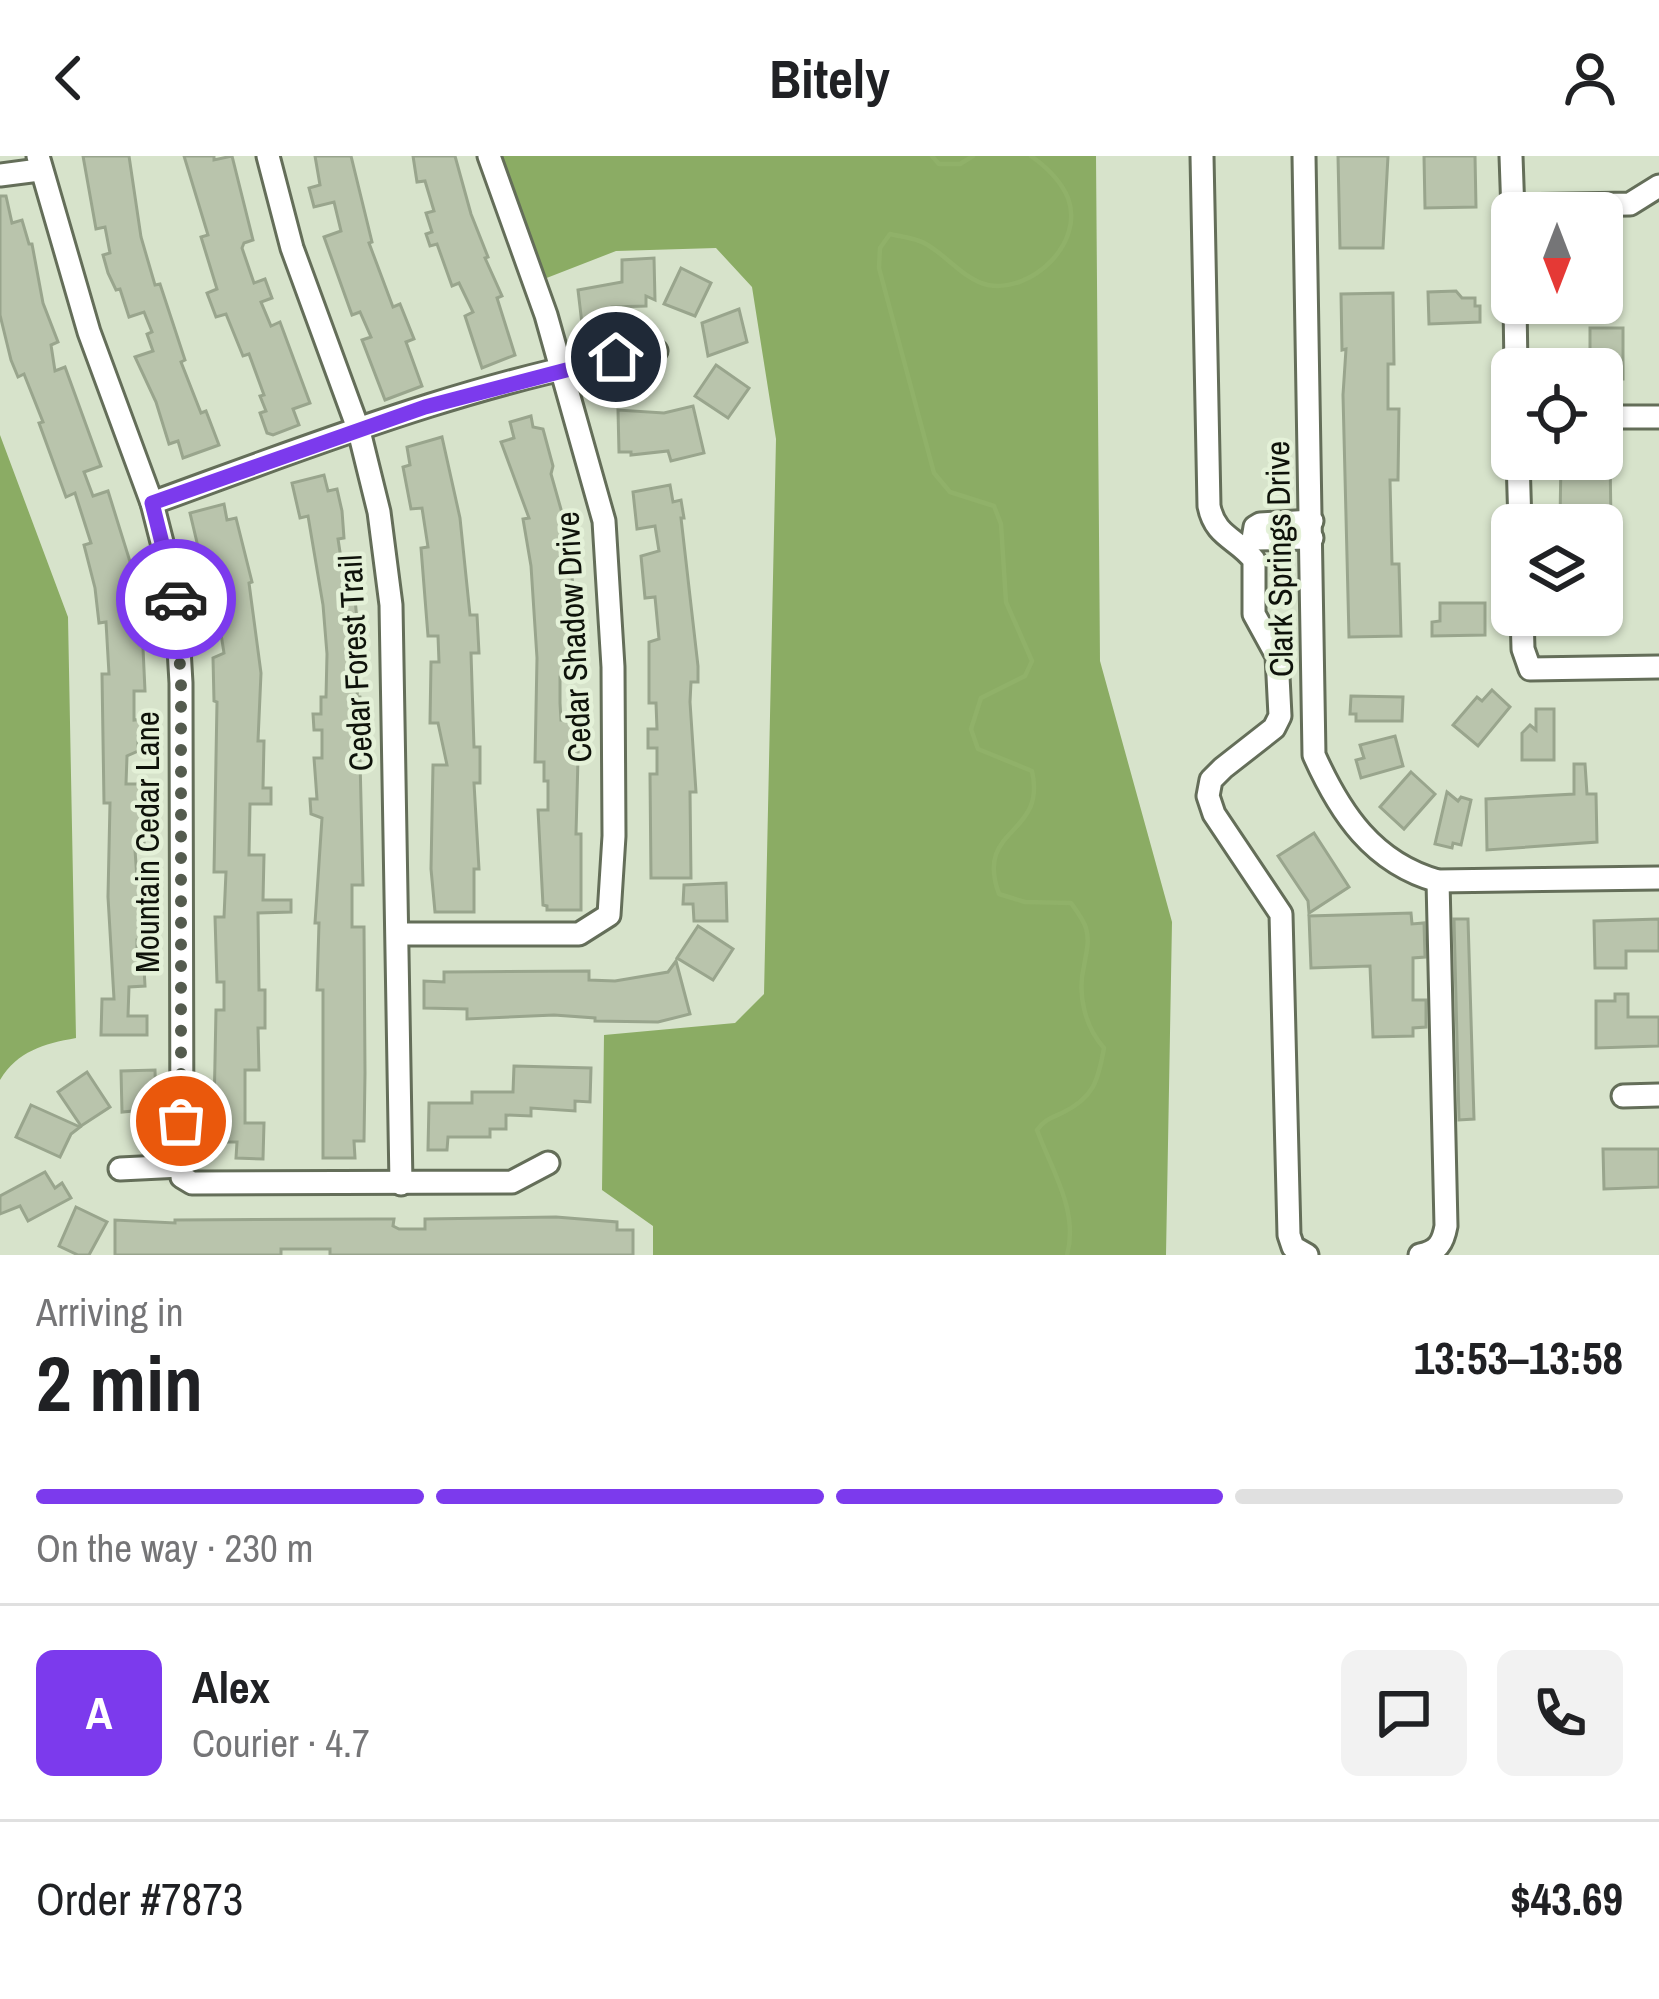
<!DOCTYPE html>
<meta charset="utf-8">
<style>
body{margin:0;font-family:"Archivo Narrow",sans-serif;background:#f2f2f2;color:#202124;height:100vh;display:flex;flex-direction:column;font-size:45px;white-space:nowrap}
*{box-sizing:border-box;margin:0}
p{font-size:39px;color:#757577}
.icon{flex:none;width:66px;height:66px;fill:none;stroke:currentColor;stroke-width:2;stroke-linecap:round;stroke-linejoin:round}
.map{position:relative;height:1099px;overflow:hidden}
.side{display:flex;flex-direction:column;background:#fff;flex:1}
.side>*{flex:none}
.needle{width:78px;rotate:180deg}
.tools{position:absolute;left:1491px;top:36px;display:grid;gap:24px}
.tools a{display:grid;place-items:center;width:132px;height:132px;border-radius:18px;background:#fff;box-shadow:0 3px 9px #0004;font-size:60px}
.pin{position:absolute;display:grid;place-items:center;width:102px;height:102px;color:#fff;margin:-51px;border:6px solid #fff;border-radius:50%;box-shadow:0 3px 12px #0007}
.courier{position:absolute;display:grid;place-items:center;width:120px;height:120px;margin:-60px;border:9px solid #7c3aed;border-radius:50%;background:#fff;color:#222;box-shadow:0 3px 15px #0007}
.headline em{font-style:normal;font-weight:700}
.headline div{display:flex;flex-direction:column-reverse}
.headline{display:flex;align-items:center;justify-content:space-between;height:204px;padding:0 36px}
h1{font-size:78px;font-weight:700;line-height:90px}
.bar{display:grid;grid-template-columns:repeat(4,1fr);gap:18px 12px;align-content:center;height:144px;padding:0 36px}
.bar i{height:15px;border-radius:9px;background:#e0e0e0}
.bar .active{background:#7c3aed}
.bar p{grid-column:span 4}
.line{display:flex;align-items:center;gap:30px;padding:0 36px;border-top:3px solid #e0e0e0}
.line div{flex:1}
.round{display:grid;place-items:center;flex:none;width:126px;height:126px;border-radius:18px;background:#f2f2f2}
header{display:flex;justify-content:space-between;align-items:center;height:156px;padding:0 36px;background:#fff;font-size:54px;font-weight:700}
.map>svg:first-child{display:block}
</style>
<header><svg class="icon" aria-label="back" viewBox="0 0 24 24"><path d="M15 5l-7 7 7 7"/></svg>Bitely<svg class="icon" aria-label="person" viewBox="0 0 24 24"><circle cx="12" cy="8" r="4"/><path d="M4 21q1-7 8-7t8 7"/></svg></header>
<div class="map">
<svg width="1659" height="1099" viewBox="0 0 1659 1099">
<rect width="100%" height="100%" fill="#d7e3cb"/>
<g fill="#8bac64">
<polygon points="502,0 1096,0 1100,505 1172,766 1166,1099 653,1099 653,1070 602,1034 604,879 735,867 764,838 776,283 752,131 716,92 616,95 544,123"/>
<path d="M0,279L68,461L76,882C43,888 18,895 0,924Z"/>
</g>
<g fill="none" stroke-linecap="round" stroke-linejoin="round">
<g stroke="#90b169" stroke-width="4.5">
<polyline points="932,0 939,8 960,8 973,0"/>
<path d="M1031,0C1045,10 1061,25 1068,42C1085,87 1032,137 988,129C966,125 946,99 926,88C916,82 902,81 890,78L880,92L879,112L934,317L950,336L994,350L1001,368L1006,446L1032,505L1025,520L981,542L971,573L978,593L1032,615C1047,681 974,670 999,738L1025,746L1071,747C1076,754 1083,763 1086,772C1090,786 1086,797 1084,810C1077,838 1085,871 1104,892C1098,926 1093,942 1062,957C1051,962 1044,964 1037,974C1052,1015 1079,1055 1067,1099"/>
</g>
</g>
<g fill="#b9c4ac" stroke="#99a58d" stroke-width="3">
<polygon points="83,0 129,0 141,81 155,129 160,128 185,204 181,206 201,257 206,255 219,289 183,302 178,285 169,288 156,246 135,201 153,195 147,178 152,176 144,156 129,161 120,133 116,134 108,117 103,99 110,97 105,71 96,73"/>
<polygon points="184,0 214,0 214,4 232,0 253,84 244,87 242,92 254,127 265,123 272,142 261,146 271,170 280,166 310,247 293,253 299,269 273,279 267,277 260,257 266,255 260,240 264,239 249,198 243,200 226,158 216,161 207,137 217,133 201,81 208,79"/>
<polygon points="315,0 351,0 372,86 369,87 393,151 400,148 414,183 406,186 422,230 385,244 362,184 371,181 360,156 352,159 324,81 341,75 334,46 314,51 309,32 320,29"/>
<polygon points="413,0 455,0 471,58 488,101 485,102 502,140 497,142 515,199 482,212 465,160 473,156 459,127 452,130 437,88 430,90 426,78 432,76 426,57 434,55 425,25 417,26"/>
<polygon points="1338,0 1388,0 1383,92 1340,92"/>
<polygon points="1424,0 1475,0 1476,51 1425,52"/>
<polygon points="0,40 6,40 12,67 22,64 29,88 32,88 43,147 58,186 51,189 55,215 65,211 101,310 84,316 93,340 108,335 132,412 137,444 130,445 134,471 142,471 145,535 134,535 134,564 146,563 146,581 138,581 138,595 127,600 126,628 145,628 144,694 135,694 137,722 145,722 144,784 137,784 137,812 144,812 145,830 129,831 128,860 147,860 147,879 101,879 102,843 114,843 108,741 110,647 104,647 102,518 109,518 106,466 99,467 95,432 84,389 91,387 75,337 66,341 39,267 43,266 24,218 18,221 11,204 0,159"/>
<polygon points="1603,84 1621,84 1621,136 1602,136"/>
<polygon points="654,102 655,144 646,140 646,150 612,151 614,169 582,168 578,134 622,126 622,104"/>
<polygon points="681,112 711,127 695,160 664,148"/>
<polygon points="1456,135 1462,142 1475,142 1475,150 1480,150 1480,166 1429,168 1428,136"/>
<polygon points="1393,137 1394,208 1388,208 1388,253 1399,253 1398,324 1390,324 1392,408 1399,408 1401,480 1349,481 1343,239 1346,193 1342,194 1341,138"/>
<polygon points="739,153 747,186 708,200 702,167"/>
<polygon points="1590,172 1623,172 1623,223 1606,223 1602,213 1598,213 1598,206 1590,199"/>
<polygon points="716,209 749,232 728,262 695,240"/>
<polygon points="693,250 704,297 671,305 668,295 631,299 631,296 619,296 618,254 664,257"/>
<polygon points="531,260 533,271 543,273 553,310 551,318 566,371 572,420 579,522 560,521 560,547 561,564 579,564 576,678 581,678 581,754 547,754 547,750 543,749 538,654 548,654 548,625 544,625 544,606 535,606 537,502 531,410 523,363 529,362 501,286 514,282 510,266"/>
<polygon points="442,281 460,362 470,459 477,459 479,497 471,497 474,591 480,591 480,627 474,627 479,713 474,713 474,756 435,756 431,713 433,609 447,609 438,567 430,567 431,506 439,506 438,480 428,480 421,392 428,391 422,352 411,353 403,311 410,309 407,291"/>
<polygon points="1561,303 1610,303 1611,365 1560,366"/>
<polygon points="324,319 328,335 337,333 342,355 344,382 338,383 342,409 352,408 360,499 357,541 360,541 363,559 360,603 363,729 352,729 352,771 364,771 365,917 364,985 354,985 355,1002 323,1002 323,834 317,834 319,767 315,767 322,662 311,658 310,643 317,643 314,602 322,602 322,574 314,574 313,558 321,558 321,541 326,541 327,498 323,449 308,360 300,362 292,327"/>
<polygon points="670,329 673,346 681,344 684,362 681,362 698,510 698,526 691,526 690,546 696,636 690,636 691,722 651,722 650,618 657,618 657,592 648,592 648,573 657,573 656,547 649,547 649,486 659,483 655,441 645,442 641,400 659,395 655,370 637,373 633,336"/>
<polygon points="224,348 227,364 236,362 252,426 249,427 261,517 258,585 264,585 263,632 271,632 271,648 250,648 249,699 264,699 263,744 291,744 291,756 258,757 259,834 265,834 265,872 258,872 259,914 245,914 245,967 264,967 263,1003 236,1002 237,986 218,986 219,955 214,955 216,854 224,854 224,826 217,826 215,761 224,761 226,716 214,716 217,546 214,545 213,502 224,497 218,459 209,460 204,416 190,357"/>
<polygon points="1440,447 1485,447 1485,479 1432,480 1432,466 1440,465"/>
<polygon points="1492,534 1510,551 1478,590 1453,569 1477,541 1482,545"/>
<polygon points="1351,540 1403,541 1402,565 1356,565 1356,558 1350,558"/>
<polygon points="1536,553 1554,553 1554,604 1522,604 1522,577 1530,569 1536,574"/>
<polygon points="1395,580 1403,610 1361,622 1356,604 1364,602 1360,589"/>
<polygon points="1574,608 1585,608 1587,638 1596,638 1597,686 1487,694 1486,643 1574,638"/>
<polygon points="1411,616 1435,638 1404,673 1380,651"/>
<polygon points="1447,636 1458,645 1461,641 1471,644 1461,689 1453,687 1452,692 1435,688"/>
<polygon points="1314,677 1349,731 1309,757 1308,745 1278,700"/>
<polygon points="726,727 727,765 694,765 693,748 683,748 684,729"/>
<polygon points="1411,757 1412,768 1424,767 1425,801 1413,802 1413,844 1426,844 1426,871 1413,872 1413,880 1373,881 1370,810 1311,812 1309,760"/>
<polygon points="1454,763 1468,763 1474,963 1459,964"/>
<polygon points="1659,763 1659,795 1626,795 1626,812 1595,812 1594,765"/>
<polygon points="698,770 733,793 713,824 677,802"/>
<polygon points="676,805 690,858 658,866 595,865 595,862 554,859 467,863 467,853 424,852 424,825 444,826 444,816 589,815 589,824 615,825 668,816"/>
<polygon points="1615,838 1628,838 1628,861 1659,861 1659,890 1596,892 1596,845 1615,845"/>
<polygon points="514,910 591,912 590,946 575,945 575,955 531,952 531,960 506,959 506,973 490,973 490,981 448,981 447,994 428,994 429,947 472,947 472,936 513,936"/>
<polygon points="155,914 156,953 122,956 121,915"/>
<polygon points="87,916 110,951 81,970 58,936"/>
<polygon points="31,949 80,971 71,978 60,1001 16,981"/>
<polygon points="1603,993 1659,993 1659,1031 1604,1033"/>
<polygon points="45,1016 55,1032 62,1027 71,1042 28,1065 20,1050 0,1058 0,1040"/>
<polygon points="76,1051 107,1066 89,1099 78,1099 59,1090"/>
<polygon points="556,1061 617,1066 617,1074 633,1074 633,1099 330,1099 330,1093 281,1093 281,1099 115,1099 115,1064 175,1067 175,1064 376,1063 394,1063 393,1070 399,1073 425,1073 425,1063"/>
</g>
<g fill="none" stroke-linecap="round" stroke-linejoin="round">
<defs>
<g id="minor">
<polyline points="38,0 89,176 152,347 176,441 181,527 182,1021 192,1027 512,1026 548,1007"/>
<polyline points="268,0 292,92 359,275 379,356 391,449 401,1028"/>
<path d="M1202,0L1209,350C1215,381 1237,382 1254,404V458L1277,500L1280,560L1274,572L1223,612L1211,624L1208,640L1214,658L1281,758L1289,1079L1293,1091L1307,1099"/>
<path d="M1304,0L1314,599C1340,657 1373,707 1438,725L1659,722"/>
<polyline points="1511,0 1513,57"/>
<polyline points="0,19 39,14"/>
<polyline points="1513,50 1630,48 1659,30"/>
<polyline points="1515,147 1516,213"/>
<polyline points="1602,261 1659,261"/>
<polyline points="1518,303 1520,369"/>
<path d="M152,347C309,290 490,219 656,195"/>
<polyline points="1312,365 1260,368 1255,371 1253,383 1312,382"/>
<polyline points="1522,459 1523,493 1530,513 1659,511"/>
<polyline points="398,778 579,778 609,759 614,680 613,511 604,365 546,159 489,0"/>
<polyline points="1623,940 1659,939"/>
<polyline points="120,1013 181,1010"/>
<path d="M1420,1099C1438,1095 1443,1087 1446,1070L1438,725"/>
</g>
</defs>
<use href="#minor" stroke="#646e59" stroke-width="27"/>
<use href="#minor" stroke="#fff" stroke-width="21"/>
</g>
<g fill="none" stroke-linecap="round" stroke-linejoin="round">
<polyline stroke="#545b4e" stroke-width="12" stroke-dasharray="0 21.6" points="176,443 181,527 181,965"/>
<polyline stroke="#7c3aed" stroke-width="15" points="176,443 152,347 425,251 616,201"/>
</g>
<g text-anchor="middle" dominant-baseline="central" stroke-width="9" stroke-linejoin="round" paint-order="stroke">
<g font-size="33" fill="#0e120a" stroke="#e4f1d8">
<text transform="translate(1279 403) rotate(-91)">Clark Springs Drive</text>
<text transform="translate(573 481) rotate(-93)">Cedar Shadow Drive</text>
<text transform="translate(355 507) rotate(-93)">Cedar Forest Trail</text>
<text transform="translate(147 686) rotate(-90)">Mountain Cedar Lane</text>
</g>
</g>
</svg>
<div class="tools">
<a><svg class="needle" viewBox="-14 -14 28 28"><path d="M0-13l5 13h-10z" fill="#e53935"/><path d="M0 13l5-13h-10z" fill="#757577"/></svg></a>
<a><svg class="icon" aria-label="locate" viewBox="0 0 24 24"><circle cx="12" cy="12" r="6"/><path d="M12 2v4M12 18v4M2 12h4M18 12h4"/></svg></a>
<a><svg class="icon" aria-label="layers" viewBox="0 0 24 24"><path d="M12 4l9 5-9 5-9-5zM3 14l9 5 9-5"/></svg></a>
</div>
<div class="pin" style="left:181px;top:965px;background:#ea580c"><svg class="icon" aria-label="bag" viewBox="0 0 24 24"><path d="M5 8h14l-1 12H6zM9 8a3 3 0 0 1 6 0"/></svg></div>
<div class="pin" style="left:616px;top:201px;background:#1f2937"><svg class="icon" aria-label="home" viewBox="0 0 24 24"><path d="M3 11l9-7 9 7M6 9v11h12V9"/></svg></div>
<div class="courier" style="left:176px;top:443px"><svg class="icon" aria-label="car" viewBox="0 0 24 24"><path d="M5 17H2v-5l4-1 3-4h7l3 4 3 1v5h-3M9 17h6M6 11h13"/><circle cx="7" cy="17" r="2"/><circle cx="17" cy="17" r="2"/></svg></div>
</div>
<section class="side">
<div class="headline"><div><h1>2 min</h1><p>Arriving in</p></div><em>13:53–13:58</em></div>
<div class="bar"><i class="active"></i><i class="active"></i><i class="active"></i><i></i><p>On the way · 230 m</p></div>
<div class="line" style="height:216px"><b class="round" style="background:#7c3aed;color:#fff">A</b><div><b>Alex</b><p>Courier · 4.7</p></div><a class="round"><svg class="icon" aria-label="chat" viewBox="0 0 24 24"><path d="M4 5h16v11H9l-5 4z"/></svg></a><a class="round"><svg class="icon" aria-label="phone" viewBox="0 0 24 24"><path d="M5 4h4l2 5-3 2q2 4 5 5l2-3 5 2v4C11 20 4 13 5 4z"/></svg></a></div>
<div class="line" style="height:156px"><div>Order #7873</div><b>$43.69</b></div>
</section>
